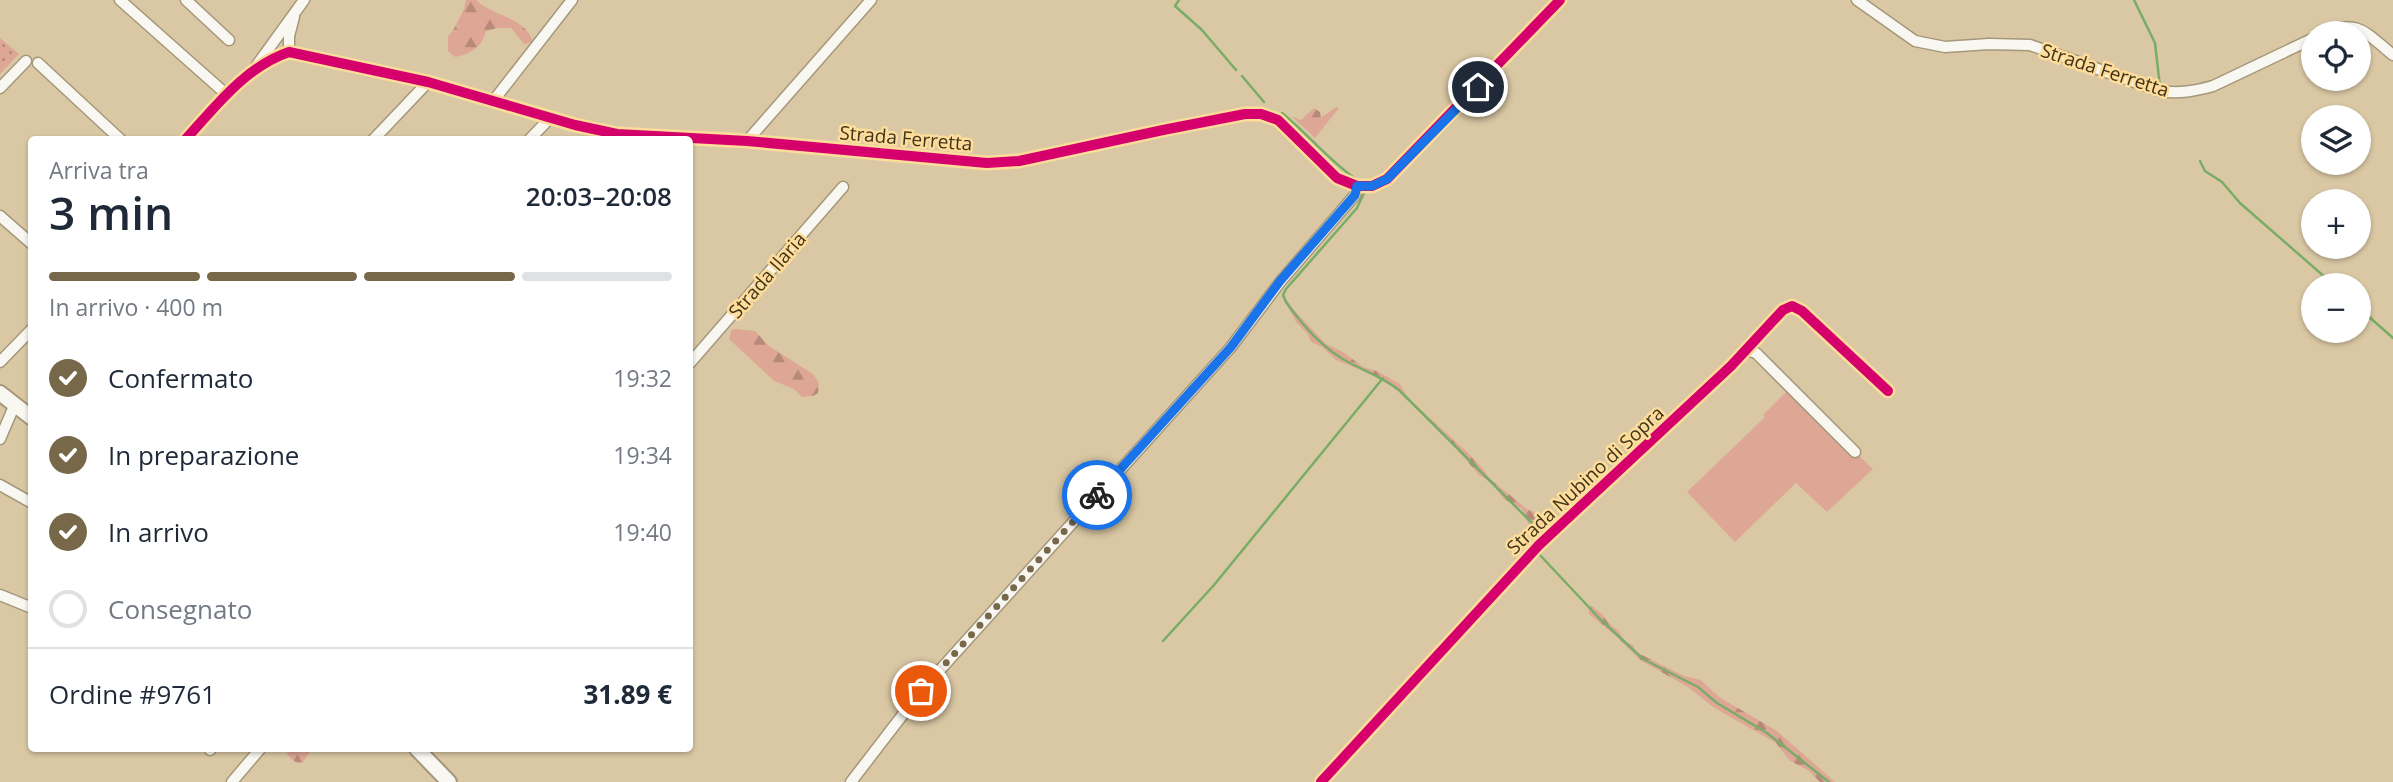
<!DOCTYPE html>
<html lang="it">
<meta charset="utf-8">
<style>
body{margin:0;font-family:"Open Sans",sans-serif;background:#f2f2f3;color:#1f2937;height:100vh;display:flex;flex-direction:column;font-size:26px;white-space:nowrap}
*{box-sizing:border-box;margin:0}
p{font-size:23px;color:#747a83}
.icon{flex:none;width:38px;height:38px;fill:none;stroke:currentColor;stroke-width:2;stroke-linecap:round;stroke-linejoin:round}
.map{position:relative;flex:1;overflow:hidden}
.side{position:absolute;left:28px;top:136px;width:665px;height:616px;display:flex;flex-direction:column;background:#fff;border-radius:7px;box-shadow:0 2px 5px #0004}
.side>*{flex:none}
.tools{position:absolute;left:2301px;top:21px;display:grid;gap:14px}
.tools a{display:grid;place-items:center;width:70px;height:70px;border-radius:50%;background:#fff;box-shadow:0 2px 5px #0004;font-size:35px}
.pin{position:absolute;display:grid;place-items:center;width:60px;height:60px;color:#fff;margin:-30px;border:4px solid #fff;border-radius:50%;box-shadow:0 2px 7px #0007}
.courier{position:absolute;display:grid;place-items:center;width:70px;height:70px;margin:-35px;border:5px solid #1a73e8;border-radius:50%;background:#fff;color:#222;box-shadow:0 2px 9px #0007}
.headline em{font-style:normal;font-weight:600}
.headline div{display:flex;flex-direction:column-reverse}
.headline{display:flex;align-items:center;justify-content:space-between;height:119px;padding:0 21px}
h1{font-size:46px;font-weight:600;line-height:52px}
.bar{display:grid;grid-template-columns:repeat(4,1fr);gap:10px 7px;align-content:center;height:84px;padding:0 21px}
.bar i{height:9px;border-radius:5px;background:#e0e1e3}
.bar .on{background:#77684a}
.bar p{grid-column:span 4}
.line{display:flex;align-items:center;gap:18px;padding:0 21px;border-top:2px solid #e0e1e3}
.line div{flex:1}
ol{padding:0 21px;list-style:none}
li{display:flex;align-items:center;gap:21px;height:77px}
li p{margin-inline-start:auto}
li .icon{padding:7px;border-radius:50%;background:#77684a;color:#fff;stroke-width:4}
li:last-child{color:#747a83}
li i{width:38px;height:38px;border:4px solid #e0e1e3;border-radius:50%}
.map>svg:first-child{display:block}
</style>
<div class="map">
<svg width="2393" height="782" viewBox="0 0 2393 782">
<defs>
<pattern id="green-dots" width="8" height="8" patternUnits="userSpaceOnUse" patternTransform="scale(1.75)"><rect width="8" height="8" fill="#dea795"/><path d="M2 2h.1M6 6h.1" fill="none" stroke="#b68979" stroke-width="1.8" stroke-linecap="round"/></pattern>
<pattern id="forest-firs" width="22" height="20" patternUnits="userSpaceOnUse" patternTransform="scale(1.75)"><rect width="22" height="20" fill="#dea795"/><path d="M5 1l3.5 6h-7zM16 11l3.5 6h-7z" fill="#b68979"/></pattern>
</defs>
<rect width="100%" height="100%" fill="#dac8a4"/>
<polygon fill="url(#green-dots)" points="0,38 19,54 0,74"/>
<g fill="url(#forest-firs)">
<path d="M466,0H476C492,16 526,17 533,42L524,44L511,28H497L486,31C482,47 471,54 455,57L448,51V36L454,29L464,9Z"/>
<polygon points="1336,107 1339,108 1315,138 1291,116 1301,120 1314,108 1320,112 1321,118"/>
<polygon points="1283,298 1287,300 1292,308 1326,344 1343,352 1363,367 1377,371 1400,384 1407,397 1467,452 1484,470 1490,479 1527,509 1544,517 1542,532 1532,532 1522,509 1504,499 1492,483 1479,475 1444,434 1398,391 1376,376 1336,360 1322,347 1311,342 1307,333 1296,322"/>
<polygon points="735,329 755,331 769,346 813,374 819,383 818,393 813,396 802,397 794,389 774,381 729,339 731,330"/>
<polygon points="1588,606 1593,607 1603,615 1609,624 1619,631 1624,641 1633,645 1636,652 1684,676 1701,680 1719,697 1777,731 1835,782 1820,782 1809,771 1789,760 1776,743 1713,707 1688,687 1640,660 1616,636 1589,614"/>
<path d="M288,749H312L303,762C295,764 292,760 287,754Z"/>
</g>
<polygon fill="#dea795" points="1789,389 1873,469 1827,512 1796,483 1735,542 1687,492 1765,417 1763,415"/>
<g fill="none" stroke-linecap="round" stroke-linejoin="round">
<g stroke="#79ad67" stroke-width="2.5">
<polyline points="1179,0 1175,6 1202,30 1236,70"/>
<polyline points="2134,0 2155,43 2160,87"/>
<polyline points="1242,76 1264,102"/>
<path d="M1282,113C1309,135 1331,163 1360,182"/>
<polyline points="2200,161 2205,171 2222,182 2240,203 2334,285"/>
<path d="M1364,193L1357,208L1286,289L1283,295L1286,302C1304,327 1323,349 1350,363C1367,372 1384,378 1399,390L1544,535"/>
<polyline points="2359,308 2393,338"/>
<polyline points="1539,554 1599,618 1643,659 1698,687 1717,703 1767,733 1829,782"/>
<polyline points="1163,641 1214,585 1383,378"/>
</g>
<defs>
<g id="street">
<polyline points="120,0 226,94"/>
<polyline points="186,0 229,40"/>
<path d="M1857,0L1915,41L1945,47L1989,44L2030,45L2160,91C2179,94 2195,91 2213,86L2314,38"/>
<path d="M2324,33C2358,18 2367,34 2393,55"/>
<polyline points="289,52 289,36 294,17"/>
<polyline points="38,63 121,140"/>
<polyline points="257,65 304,0"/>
<polyline points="0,88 26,61"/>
<polyline points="494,100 572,0"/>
<path d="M185,140C215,107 245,67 289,52L428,82L575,125L617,134L747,141L987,163L1019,161L1163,130L1245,114H1261L1278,120L1337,178L1357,186H1372L1387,179L1560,0"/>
<polyline points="373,140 428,82"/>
<polyline points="529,140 551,117"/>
<polyline points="747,141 871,0"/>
<polyline points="0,216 32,244"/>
<polyline points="1747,350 1756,353 1855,452"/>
<polyline points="0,362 32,329"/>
<polyline points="690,363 843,187"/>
<polyline points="0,439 15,404"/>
<polyline points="0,485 32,503"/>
<polyline points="0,595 32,608"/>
<polyline points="210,750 211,749"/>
<polyline points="232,782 260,749"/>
<polyline points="851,782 921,691 1231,347 1281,281 1355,195 1357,186"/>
<polyline points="1321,782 1539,545 1731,366 1783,310 1792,306 1802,311 1888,391"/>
</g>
<g id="secondary">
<polyline points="0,393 32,418"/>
<polyline points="417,749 449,782"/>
</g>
</defs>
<use href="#street" stroke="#a5977a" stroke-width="13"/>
<use href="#secondary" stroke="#a5977a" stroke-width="18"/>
<use href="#street" stroke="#f9f7f1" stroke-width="10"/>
<use href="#secondary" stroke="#f9f7f1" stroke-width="14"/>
<defs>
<g id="cycleway">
<path d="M185,140C215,107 245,67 289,52L428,82L575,125L617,134L747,141L987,163L1019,161L1163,130L1245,114H1261L1278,120L1337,178L1357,186H1372L1387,179L1560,0"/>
<polyline points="1321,782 1539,545 1731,366 1783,310 1792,306 1802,311 1888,391"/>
</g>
</defs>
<use href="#cycleway" stroke="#fedc9a" stroke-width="15"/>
<use href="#cycleway" stroke="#d6006c" stroke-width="10"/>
</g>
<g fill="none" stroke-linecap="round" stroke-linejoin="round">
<polyline stroke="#77684a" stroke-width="7" stroke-dasharray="0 12.6" points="921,691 1097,495"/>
<polyline stroke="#1a73e8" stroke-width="9" points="1097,495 1231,347 1280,281 1355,195 1357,186 1372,186 1387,179 1478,87"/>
</g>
<g text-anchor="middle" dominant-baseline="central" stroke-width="5" stroke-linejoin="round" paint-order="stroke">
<g font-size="19" fill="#413419" stroke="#fedc9a">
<text transform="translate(2105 70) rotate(18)">Strada Ferretta</text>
<text transform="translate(906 138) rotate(5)">Strada Ferretta</text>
<text transform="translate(767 275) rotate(-49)">Strada Ilaria</text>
<text transform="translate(1585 480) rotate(-43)">Strada Nubino di Sopra</text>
</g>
</g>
</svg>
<div class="tools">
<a><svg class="icon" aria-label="locate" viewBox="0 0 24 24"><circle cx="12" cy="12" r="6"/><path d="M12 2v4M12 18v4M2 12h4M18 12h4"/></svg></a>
<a><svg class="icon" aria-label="layers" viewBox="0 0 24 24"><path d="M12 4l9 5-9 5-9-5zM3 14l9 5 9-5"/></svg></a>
<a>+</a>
<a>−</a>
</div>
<div class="pin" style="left:921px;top:691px;background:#ea580c"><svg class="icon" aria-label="bag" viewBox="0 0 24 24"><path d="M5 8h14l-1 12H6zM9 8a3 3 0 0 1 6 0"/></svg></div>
<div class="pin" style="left:1478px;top:87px;background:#1f2937"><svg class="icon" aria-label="home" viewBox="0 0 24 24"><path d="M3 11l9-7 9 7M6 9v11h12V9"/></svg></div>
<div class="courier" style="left:1097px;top:495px"><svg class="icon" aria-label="bike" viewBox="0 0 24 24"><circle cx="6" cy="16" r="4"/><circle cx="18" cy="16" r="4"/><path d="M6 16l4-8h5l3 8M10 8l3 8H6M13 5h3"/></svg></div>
<section class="side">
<div class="headline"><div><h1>3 min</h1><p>Arriva tra</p></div><em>20:03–20:08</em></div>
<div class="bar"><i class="on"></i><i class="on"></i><i class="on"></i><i></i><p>In arrivo · 400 m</p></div>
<ol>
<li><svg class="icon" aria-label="check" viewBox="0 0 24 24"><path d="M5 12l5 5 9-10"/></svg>Confermato<p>19:32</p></li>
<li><svg class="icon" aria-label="check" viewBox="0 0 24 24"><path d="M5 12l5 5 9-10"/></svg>In preparazione<p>19:34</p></li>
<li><svg class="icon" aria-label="check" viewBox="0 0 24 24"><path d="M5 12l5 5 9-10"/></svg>In arrivo<p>19:40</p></li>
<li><i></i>Consegnato</li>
</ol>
<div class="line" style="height:91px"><div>Ordine #9761</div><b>31.89 €</b></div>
</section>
</div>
